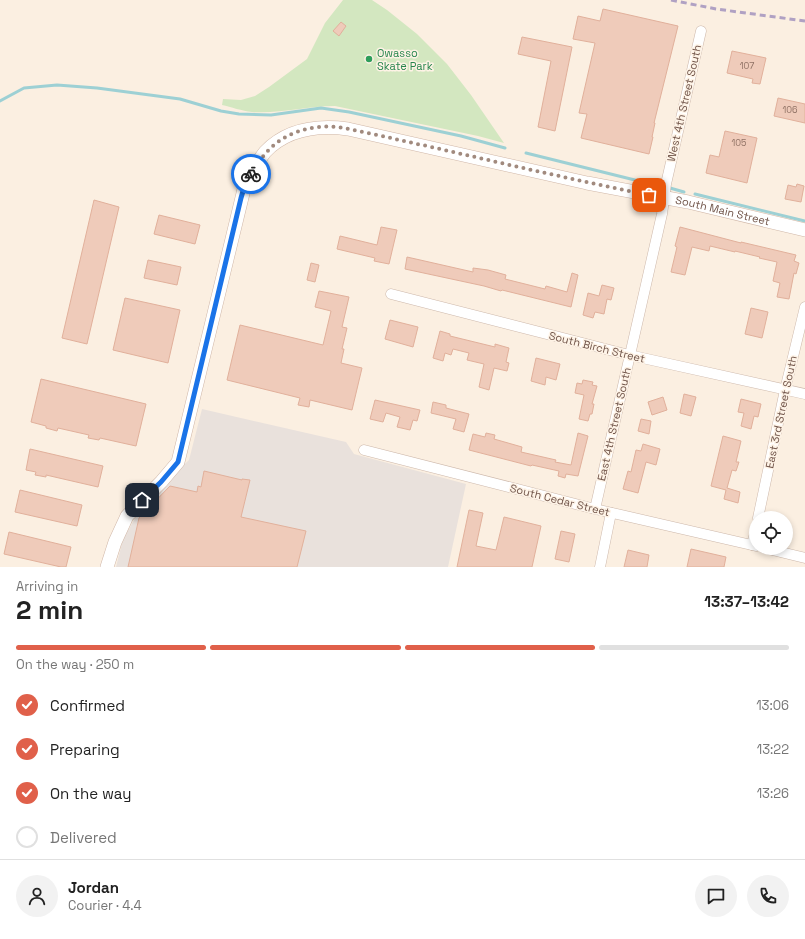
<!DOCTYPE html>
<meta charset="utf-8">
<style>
body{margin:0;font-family:"Space Grotesk",sans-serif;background:#f2f2f2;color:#222;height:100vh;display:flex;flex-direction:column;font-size:15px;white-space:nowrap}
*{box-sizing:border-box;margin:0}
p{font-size:13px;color:#767676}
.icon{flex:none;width:22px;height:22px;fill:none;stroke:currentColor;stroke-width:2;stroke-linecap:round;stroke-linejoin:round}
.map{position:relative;height:567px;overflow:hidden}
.details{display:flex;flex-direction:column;background:#fff;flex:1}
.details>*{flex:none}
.fabs{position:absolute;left:749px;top:511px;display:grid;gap:8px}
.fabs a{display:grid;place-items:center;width:44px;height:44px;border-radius:50%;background:#fff;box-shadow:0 2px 6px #0003;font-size:20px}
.pin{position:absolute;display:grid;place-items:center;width:34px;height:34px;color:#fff;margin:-17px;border-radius:8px;box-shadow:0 2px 6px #0006}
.courier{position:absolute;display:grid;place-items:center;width:40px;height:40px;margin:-20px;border:3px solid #1a73e8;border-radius:50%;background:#fff;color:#222;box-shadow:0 1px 5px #0007}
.summary em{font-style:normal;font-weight:700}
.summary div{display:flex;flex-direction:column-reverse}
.summary{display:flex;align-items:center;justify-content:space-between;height:68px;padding:0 16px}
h1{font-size:26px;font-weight:700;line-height:30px}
.bar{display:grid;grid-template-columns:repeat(4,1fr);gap:6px 4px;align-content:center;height:48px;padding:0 16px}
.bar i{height:5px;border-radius:3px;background:#e0e0e0}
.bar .current{background:#e0604a}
.bar p{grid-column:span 4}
.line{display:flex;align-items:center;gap:10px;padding:0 16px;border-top:1px solid #e0e0e0}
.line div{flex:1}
.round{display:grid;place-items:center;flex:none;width:42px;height:42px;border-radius:21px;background:#f2f2f2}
ol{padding:0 16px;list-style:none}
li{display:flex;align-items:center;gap:12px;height:44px}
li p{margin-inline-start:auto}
li .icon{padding:4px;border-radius:50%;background:#e0604a;color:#fff;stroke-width:4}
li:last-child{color:#767676}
li i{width:22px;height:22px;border:2px solid #e0e0e0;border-radius:50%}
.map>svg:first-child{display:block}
</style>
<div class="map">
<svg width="805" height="567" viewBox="0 0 805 567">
<rect width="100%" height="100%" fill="#fbefe1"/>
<polygon fill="#e9e1dc" points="202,409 346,442 354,454 466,484 448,567 116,567 123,539 137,515 173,475 189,460"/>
<path fill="#d3e7c0" d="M343,0H372L387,10L417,34L447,64L471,95L504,143L478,136L335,106C307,106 279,114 252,112C242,111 231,107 222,105L223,99L241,100L255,96L269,87L307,59L325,23Z"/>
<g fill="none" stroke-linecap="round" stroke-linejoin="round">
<g stroke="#9dd0d4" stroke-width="3">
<polyline points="0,101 24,88 57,85 97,88 180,99 221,111 239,114 271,115 321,108 349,112 461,136 505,148"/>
<polyline points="526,153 659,186"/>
<polyline points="670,188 684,192"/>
<polyline points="695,194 805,221"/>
</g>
</g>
<g fill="#efcbba" stroke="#e1b09b">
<polygon points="603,9 678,26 654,123 655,123 652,137 653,137 649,154 581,138 587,114 579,113 595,43 573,39 578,16 600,21"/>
<polygon points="341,22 346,26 339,36 333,31"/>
<polygon points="522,37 572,47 555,131 538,127 551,61 518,54"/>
<polygon points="732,51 766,58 760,84 752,83 753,79 727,73"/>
<polygon points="778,98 805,104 805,123 774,116"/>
<polygon points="725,131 757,138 747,183 706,173 710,155 719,157"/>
<polygon points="797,184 804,186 801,202 785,199 788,185 796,187"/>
<polygon points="94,200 119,207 87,344 62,338"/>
<polygon points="159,215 200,225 195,244 154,234"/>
<polygon points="381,227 397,230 389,264 374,261 375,258 337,249 340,236 377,245"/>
<polygon points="680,227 741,243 741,242 796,255 794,261 799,263 796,274 794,273 789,299 777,297 780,283 773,281 777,262 759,258 760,257 735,251 735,252 710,246 709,251 692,247 685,275 671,272 677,247 675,246"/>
<polygon points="407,257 473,272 473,268 488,270 506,275 505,279 545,289 546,286 567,292 572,273 578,275 571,307 502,290 501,291 484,286 405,269"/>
<polygon points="148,260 181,267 177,285 144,278"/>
<polygon points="311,263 319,265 315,282 307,280"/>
<polygon points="602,285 614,288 611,300 607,299 604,314 595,312 593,318 583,315 588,293 599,296"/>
<polygon points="319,291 349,297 342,327 347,328 342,349 344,349 341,363 362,368 352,410 310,400 309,407 298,405 300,398 227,380 240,325 323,345 331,311 315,307"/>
<polygon points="125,298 180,310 168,363 113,350"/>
<polygon points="751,308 768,312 762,338 745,334"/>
<polygon points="390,320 418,327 413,347 385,339"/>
<polygon points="440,331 450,334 450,336 495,347 495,344 509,348 506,362 509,363 507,371 494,368 489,390 479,387 484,364 467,360 469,353 453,349 451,355 445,353 443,361 433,358"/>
<polygon points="536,358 560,364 556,380 546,377 545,385 531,381"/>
<polygon points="41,379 146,404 136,446 100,438 99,440 88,438 89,435 58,428 57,431 46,428 46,426 31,422"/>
<polygon points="583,380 593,382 592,385 597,386 592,404 594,404 592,414 590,414 588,421 579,419 584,395 575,393 577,383 582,384"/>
<polygon points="684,394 696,397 691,416 680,413"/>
<polygon points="663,397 667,410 652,415 648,402"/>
<polygon points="741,399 761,404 758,417 754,416 751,429 741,426 744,413 738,412"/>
<polygon points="375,400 420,410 417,421 413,420 410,430 397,427 400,417 386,413 383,422 370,419"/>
<polygon points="433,402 446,405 446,408 469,414 464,432 453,429 456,419 431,413"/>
<polygon points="641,419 651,421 649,434 638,431"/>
<polygon points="486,433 495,435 494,439 522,447 521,452 556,460 555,462 571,465 578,433 588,436 578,476 566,474 565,478 558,476 559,471 532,465 531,466 469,450 473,434 485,437"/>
<polygon points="723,436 741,441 736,462 739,462 736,471 732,470 727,488 740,492 738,503 724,499 726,490 711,486"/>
<polygon points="643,444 660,449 656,465 646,462 638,493 623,489 628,471 631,472 636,450 641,451"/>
<polygon points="30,449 103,466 98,487 46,475 46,477 35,475 36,472 26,470"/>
<polygon points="204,471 242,480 242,479 250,480 241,517 306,531 297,567 128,567 139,518 170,486 197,492 198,486 201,487"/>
<polygon points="20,490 82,505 77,526 15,512"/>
<polygon points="469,510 483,513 476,546 496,550 504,517 541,526 532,567 457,567"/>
<polygon points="561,531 575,534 569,562 555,559"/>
<polygon points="9,532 71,547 66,567 61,567 4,554"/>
<polygon points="691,549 726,557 724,567 687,567"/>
<polygon points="628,550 649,555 647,567 624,567"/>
</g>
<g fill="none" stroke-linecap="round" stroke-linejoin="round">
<defs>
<g id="street">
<polyline points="391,294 629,355 805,394"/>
<polyline points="364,450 595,509 756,546"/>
<polyline points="595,509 662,214 666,184 701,31"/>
<polyline points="758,518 785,390 805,307"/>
<polyline points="752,545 756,529"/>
<polyline points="764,548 805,558"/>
<polyline points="600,567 611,513"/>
</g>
<g id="secondary">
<path id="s1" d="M107,567L115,542L127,516L161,482L178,462L246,181C252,171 258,161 265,152C287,129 318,125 348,129L587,183L688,202L805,230"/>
</g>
</defs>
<use href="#street" stroke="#cdb8ab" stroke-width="11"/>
<use href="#secondary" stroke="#d0b7a8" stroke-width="14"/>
<use href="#street" stroke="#fff" stroke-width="10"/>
<use href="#secondary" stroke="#fff" stroke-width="13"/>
<polyline stroke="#b0a1c3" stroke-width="3" stroke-dasharray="6 4" stroke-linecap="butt" points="671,0 716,9 805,21"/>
</g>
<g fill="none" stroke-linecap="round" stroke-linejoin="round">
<path stroke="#a18a7e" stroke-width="4" stroke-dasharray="0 7.2" d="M251,174C267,146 287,130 320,127C336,125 352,130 368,133C388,137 407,142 427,146C501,163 574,180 649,195"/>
<polyline stroke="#1a73e8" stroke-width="5" points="142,500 161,482 178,462 241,198 246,181 251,174"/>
</g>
<circle fill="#2e9e5b" stroke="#fef3e6" stroke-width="1.5" cx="369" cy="59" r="4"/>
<g text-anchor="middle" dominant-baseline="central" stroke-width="3" stroke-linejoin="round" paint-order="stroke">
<g font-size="9" fill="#907265">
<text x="747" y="66">107</text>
<text x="790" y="110">106</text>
<text x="739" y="143">105</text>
</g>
<g font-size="11" fill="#27864d" stroke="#fef3e6" text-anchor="start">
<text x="377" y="53">Owasso<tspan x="377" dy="13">Skate Park</tspan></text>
</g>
<g font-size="11" fill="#705449" stroke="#fef3e6">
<text transform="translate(684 103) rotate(-77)">West 4th Street South</text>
<text stroke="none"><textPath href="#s1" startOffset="926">South Main Street</textPath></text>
<text transform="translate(597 347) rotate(14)">South Birch Street</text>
<text transform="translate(781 412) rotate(-78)">East 3rd Street South</text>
<text transform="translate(614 424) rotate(-77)">East 4th Street South</text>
<text transform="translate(560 500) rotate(14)">South Cedar Street</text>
</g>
</g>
</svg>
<div class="fabs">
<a><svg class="icon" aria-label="locate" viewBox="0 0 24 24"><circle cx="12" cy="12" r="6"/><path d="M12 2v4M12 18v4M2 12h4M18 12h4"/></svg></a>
</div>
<div class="pin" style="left:649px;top:195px;background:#ea580c"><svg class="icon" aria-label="bag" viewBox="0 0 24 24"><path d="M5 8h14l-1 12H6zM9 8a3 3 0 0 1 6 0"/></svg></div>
<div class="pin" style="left:142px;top:500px;background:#1f2937"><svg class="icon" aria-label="home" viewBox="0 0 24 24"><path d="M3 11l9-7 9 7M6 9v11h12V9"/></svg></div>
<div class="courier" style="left:251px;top:174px"><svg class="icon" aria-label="bike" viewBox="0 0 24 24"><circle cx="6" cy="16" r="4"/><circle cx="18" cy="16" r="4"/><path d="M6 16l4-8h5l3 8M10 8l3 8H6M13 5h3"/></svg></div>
</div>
<section class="details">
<div class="summary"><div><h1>2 min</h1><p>Arriving in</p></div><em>13:37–13:42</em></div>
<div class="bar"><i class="current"></i><i class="current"></i><i class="current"></i><i></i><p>On the way · 250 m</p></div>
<ol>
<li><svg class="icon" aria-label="check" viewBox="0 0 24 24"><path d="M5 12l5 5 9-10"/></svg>Confirmed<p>13:06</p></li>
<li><svg class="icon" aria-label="check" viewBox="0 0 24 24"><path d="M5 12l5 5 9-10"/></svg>Preparing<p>13:22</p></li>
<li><svg class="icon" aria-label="check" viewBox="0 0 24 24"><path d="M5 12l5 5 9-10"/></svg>On the way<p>13:26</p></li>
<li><i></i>Delivered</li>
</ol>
<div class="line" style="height:72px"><a class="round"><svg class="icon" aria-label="person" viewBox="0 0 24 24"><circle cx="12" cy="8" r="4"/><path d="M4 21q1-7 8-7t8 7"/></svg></a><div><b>Jordan</b><p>Courier · 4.4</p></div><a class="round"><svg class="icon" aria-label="chat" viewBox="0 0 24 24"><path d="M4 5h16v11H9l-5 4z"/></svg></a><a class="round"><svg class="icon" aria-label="phone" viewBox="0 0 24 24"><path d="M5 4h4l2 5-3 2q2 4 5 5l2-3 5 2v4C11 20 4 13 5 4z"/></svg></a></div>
</section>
